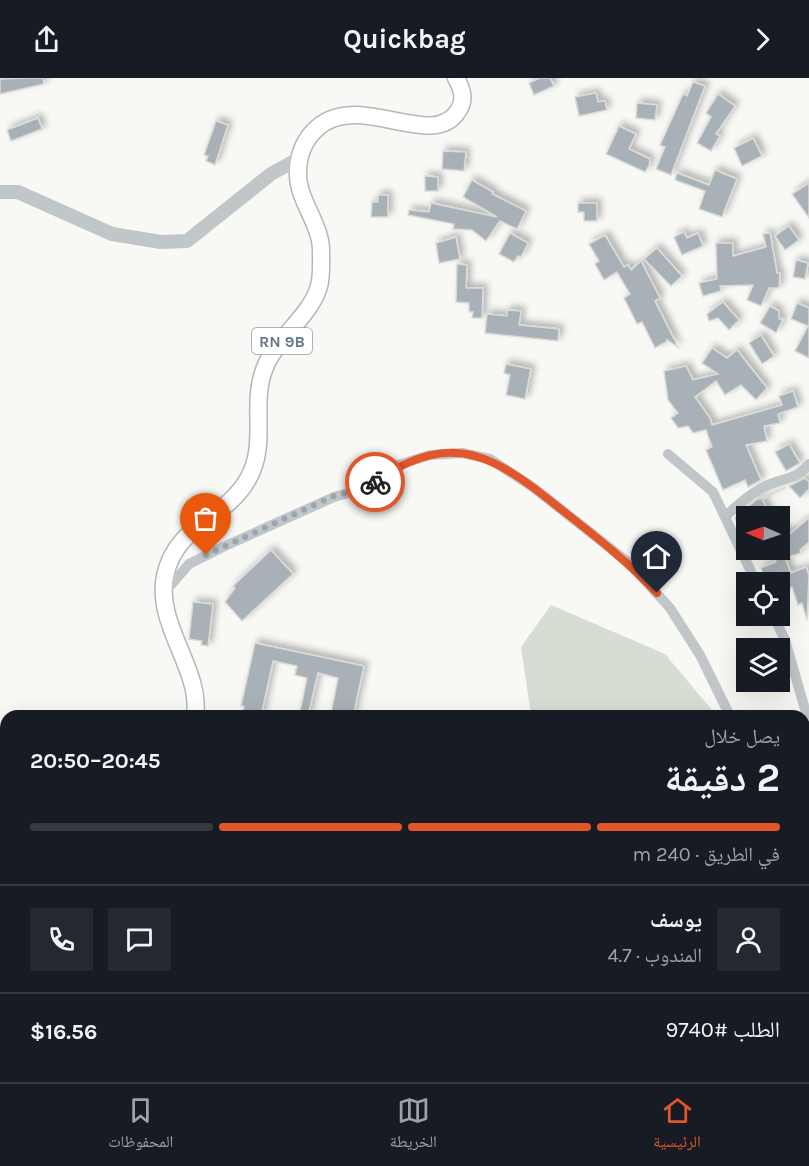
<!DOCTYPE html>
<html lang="ar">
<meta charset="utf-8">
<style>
body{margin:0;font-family:Karla,"Noto Naskh Arabic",sans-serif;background:#242831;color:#f1f3f6;direction:rtl;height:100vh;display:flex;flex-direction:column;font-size:22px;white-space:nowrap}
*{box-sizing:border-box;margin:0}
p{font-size:20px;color:#9ea1a6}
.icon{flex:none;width:33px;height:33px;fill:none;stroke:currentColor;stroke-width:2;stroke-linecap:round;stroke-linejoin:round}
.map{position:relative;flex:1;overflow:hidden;direction:ltr}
.sheet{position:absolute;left:0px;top:632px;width:810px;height:374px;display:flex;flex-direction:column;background:#171b24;border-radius:18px 18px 0 0;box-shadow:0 6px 24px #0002;direction:rtl}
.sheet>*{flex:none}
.needle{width:39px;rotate:272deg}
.fabs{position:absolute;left:736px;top:428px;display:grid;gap:12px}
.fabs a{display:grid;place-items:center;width:54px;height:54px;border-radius:0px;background:#171b24;box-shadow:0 6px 24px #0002;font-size:30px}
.pin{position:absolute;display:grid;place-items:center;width:51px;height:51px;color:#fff;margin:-62px -26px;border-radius:50% 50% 50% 0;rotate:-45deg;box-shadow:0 0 6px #0007}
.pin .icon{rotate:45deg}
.courier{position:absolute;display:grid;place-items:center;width:60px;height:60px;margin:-30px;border:4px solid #e2562c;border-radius:50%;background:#fff;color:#222;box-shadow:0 2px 8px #0007}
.head em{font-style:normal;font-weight:700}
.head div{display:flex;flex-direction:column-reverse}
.head{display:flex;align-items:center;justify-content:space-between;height:102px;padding:0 30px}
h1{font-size:39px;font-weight:700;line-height:45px}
.bar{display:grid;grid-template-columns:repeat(4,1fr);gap:9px 6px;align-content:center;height:72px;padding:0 30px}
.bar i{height:8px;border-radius:4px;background:#363941}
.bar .on{background:#e2562c}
.bar p{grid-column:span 4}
.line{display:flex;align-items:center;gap:15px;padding:0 30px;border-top:2px solid #363941}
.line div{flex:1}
.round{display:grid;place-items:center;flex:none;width:63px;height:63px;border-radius:0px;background:#242831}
header{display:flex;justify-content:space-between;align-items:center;height:78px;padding:0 30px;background:#171b24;font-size:27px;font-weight:700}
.menu{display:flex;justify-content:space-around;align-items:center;height:84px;border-top:2px solid #363941;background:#171b24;font-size:16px;color:#9ea1a6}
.menu a{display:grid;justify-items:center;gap:3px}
.menu .on{color:#e2562c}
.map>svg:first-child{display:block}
</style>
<header><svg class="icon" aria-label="forward" viewBox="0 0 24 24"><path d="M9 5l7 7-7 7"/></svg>Quickbag<svg class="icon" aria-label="share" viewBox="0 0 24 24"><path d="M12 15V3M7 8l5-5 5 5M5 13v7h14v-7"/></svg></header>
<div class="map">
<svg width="809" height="1004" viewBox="0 0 809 1004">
<defs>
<filter id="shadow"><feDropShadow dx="4" dy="-4" stdDeviation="3" flood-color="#0004"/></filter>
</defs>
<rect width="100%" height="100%" fill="#f8f8f5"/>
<g fill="#d8ddd4">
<polygon points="551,527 665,576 716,637 531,637 521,569"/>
<polygon points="333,999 513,999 503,1004 328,1004"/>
</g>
<g fill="#a8b1b7" stroke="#dadad8" stroke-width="1.5" filter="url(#shadow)">
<polygon points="25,0 43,0 44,6 0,16 0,1"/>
<polygon points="540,0 550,0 554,8 534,17 529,5"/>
<polygon points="693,4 705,8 671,97 656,91 665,69 660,67 683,16 687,18"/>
<polygon points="596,15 598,24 605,23 607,32 579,38 575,19"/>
<polygon points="718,16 735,28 716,56 720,58 711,73 697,65 711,39 706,35"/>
<polygon points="637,25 657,27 655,42 636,40"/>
<polygon points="38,40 42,51 11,63 7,52"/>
<polygon points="216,43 228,47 215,87 206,83 208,78 204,77"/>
<polygon points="619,48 636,56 629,71 650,81 649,88 645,94 606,76"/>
<polygon points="753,60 762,78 742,88 734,70"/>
<polygon points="443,73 466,74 464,93 442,91"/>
<polygon points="715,92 737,101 722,139 699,131 705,113 675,102 677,95 709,107"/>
<polygon points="425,98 438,99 438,113 425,113"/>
<polygon points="472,102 493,114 492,116 526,133 517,151 500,143 486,163 472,152 453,151 454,146 408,137 409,132 429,134 431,125 497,139 463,119"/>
<polygon points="809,105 809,140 792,116"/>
<polygon points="378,117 388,117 388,139 371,139 372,124 378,124"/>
<polygon points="578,125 597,125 597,143 584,143 584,134 578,134"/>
<polygon points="789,148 799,162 785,172 775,158"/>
<polygon points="684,154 687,160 698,155 703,168 682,177 674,159"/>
<polygon points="510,155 528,165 521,179 518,178 514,184 499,176"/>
<polygon points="770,155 777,195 780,195 779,210 769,210 761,228 747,222 753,207 720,208 721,213 703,218 699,205 717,201 716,165 733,165 733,178 766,169 763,156"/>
<polygon points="605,157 624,189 628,187 631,192 641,183 660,220 655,223 678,269 666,261 668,263 655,270 642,244 637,246 624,220 630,216 617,194 604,202 595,186 599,183 589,166"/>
<polygon points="456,159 460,181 439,185 436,165"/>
<polygon points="657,170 682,198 671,208 644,181"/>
<polygon points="796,182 808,185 805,201 793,199"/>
<polygon points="457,186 467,187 466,210 483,210 482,240 472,240 473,234 469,234 469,225 456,224"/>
<polygon points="723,224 739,242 729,252 718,240 709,243 707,236"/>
<polygon points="797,225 809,230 809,280 795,273 808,248 791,241"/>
<polygon points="770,228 779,233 779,241 783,241 776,255 760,245"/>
<polygon points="507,232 521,233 519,247 559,251 558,263 485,255 487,236 507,238"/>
<polygon points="761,257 774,278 762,286 749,265"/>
<polygon points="712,270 727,280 737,272 767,310 756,322 741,307 725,317 716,303 695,319 710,340 712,347 782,327 779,318 793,313 798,329 778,336 780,345 764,348 767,363 746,367 761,402 748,409 745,402 723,412 706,372 712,369 706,352 693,355 688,348 678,350 671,340 678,335 668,322 664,293 686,288 693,302 718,296 702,285"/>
<polygon points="506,286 531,291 525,321 506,317 510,297 504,295"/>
<polygon points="789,366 800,385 786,393 775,374"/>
<polygon points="805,400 809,404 809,411 800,420 789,408"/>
<polygon points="786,409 762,421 771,438 747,438 737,444 735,440 756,422"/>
<polygon points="809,440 809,464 800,472 801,475 785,480 791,495 806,489 809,497 807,542 802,525 798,527 792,509 789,511 783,497 766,504 761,490 776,484 772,471 780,471 780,455 789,452 790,456"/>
<polygon points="271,472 293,496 242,543 225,524 235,510 233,508"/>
<polygon points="193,524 213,526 208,568 201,567 202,563 189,561"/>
<polygon points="255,565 364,588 353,638 331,635 338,600 318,595 308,638 299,638 307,600 295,597 297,588 273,583 261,638 242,638 244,628 241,628"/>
</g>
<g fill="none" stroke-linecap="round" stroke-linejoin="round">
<defs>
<g id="primary">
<path d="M195,638C202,592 155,547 165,498C176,446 225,442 248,401C269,365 249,324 266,287C277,260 312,236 319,208C322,198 321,183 321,172C321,146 297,121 298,95C298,79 302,66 313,54C354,8 432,75 458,33C466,22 462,11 456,0"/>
<polyline points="0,964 6,965"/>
<polyline points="559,1004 573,999"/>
<polyline points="613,1004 655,1001"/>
</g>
</defs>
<use href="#primary" stroke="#b3b8bc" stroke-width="19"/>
<g stroke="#c1c6c9" stroke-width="10">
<polyline points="668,376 713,414 756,504"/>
<path d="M727,437C739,426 753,413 768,407C784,400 798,401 809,386"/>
<polyline points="164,515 189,486 223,469 334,419 368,409 398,387 430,377 462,375 490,381 534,410 629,485 670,530 700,577 730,638"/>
<polyline points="773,537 785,562 809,645"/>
<polyline points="804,745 809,747"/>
<polyline points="0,916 6,925"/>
<polyline points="804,990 809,989"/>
</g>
<polyline stroke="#c1c6c9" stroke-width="14" points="0,114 18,114 112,156 161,164 187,163 271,96 298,81"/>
<use href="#primary" stroke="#fff" stroke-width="16"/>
</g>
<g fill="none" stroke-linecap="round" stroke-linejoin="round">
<polyline stroke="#9aa5ad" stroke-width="6" stroke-dasharray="0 10.8" points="206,477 334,418 368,409 375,404"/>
<path stroke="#e2562c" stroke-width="8" d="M375,404C456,347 500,382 567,436C599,461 629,485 657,515"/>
</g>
<g text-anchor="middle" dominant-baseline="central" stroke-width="6" stroke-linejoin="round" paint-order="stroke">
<rect fill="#fff" stroke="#95a0aa" stroke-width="1.5" x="252" y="250" width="60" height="26" rx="4.5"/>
<g font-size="16" font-weight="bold" fill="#677886">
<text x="282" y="263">RN 9B</text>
</g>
</g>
</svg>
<div class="fabs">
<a><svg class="needle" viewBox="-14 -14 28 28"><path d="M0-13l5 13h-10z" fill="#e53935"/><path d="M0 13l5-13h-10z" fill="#9ea1a6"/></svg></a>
<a><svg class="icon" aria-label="locate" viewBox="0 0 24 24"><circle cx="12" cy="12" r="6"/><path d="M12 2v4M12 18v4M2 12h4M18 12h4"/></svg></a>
<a><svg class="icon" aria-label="layers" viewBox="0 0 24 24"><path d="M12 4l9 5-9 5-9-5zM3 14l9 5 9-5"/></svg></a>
</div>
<div class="pin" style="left:206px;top:477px;background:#ea580c"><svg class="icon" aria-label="bag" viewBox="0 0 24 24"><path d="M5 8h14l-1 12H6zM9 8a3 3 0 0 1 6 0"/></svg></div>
<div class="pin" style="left:657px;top:515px;background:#1f2937"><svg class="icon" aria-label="home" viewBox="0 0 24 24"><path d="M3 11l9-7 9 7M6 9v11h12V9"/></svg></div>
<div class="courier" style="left:375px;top:404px"><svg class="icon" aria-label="bike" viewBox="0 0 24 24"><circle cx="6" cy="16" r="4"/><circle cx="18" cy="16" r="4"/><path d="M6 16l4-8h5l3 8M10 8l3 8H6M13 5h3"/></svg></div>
<section class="sheet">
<div class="head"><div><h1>2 دقيقة</h1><p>يصل خلال</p></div><em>20:45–20:50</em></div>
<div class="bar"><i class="on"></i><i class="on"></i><i class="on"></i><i></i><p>في الطريق · 240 m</p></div>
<div class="line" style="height:108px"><a class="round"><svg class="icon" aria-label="person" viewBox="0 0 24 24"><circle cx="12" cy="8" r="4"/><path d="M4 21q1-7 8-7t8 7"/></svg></a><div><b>يوسف</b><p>المندوب · 4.7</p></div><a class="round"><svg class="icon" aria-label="chat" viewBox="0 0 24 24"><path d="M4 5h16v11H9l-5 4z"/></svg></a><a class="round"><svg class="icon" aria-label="phone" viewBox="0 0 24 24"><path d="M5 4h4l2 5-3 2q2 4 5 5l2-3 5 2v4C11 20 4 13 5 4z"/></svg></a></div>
<div class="line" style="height:78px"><div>الطلب #9740</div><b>$16.56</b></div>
</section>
</div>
<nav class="menu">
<a class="on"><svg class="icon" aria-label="home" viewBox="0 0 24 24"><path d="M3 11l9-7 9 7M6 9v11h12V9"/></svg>الرئيسية</a>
<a><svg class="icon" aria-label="map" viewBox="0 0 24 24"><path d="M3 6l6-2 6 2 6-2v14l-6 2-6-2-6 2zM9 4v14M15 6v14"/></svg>الخريطة</a>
<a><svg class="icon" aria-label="saved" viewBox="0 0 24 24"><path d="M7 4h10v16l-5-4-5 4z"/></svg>المحفوظات</a>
</nav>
